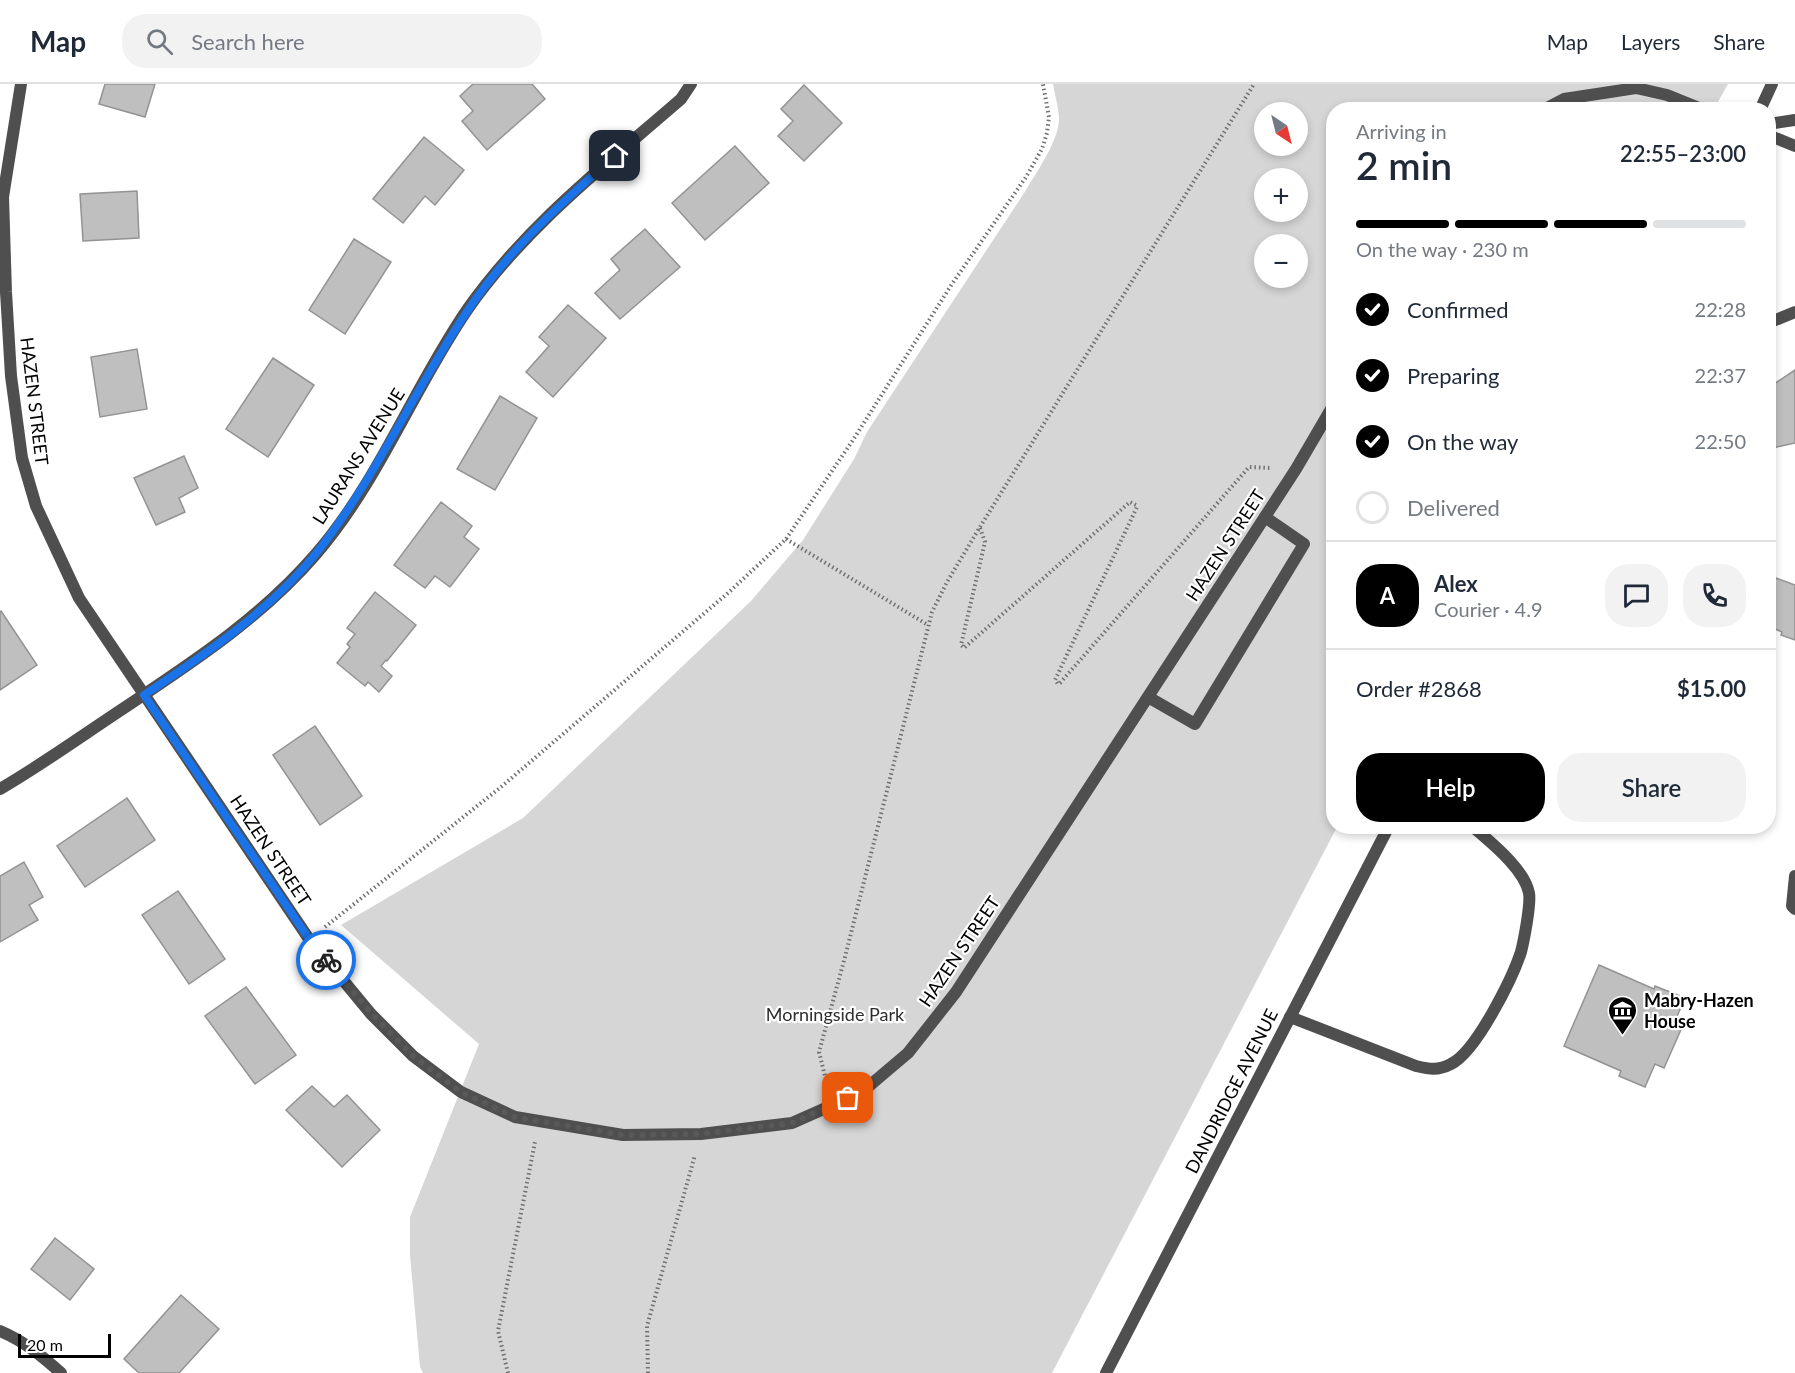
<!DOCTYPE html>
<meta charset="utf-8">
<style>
body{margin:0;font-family:Lato,sans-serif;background:#f2f2f3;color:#1f2937;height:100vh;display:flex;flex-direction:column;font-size:22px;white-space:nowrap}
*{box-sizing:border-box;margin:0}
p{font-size:20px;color:#747a83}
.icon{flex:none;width:33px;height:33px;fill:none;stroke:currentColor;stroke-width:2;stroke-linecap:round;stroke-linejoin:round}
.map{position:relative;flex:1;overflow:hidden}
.panel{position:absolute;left:1326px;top:18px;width:450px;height:732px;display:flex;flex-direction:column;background:#fff;border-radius:24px;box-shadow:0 3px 9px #0003}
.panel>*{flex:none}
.needle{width:39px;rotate:145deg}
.controls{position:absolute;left:1254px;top:18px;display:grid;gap:12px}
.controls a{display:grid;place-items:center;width:54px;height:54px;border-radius:50%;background:#fff;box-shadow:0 3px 9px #0003;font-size:30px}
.scale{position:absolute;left:18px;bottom:15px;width:93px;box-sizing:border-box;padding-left:6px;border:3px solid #000;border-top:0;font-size:16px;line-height:21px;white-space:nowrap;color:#000;-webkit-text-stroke:4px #fff;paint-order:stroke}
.pin{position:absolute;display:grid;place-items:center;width:51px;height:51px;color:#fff;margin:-26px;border-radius:12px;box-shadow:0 3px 9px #0006}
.courier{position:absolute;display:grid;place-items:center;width:60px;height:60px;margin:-30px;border:4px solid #1a73e8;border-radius:50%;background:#fff;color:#222;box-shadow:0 2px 8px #0007}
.headline em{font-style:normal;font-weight:600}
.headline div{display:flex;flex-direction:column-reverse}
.headline{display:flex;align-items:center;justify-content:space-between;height:102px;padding:0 30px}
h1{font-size:39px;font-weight:600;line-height:45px}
.bar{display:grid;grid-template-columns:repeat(4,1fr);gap:9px 6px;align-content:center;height:72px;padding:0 30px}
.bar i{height:8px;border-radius:4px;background:#e0e1e3}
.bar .active{background:#000}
.bar p{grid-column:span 4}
.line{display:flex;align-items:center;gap:15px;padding:0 30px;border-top:2px solid #e0e1e3}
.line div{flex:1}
.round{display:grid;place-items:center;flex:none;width:63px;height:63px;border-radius:24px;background:#f2f2f3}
ol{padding:0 30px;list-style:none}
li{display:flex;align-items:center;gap:18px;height:66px}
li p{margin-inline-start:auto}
li .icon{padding:6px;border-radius:50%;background:#000;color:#fff;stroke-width:4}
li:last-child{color:#747a83}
li i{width:33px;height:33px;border:3px solid #e0e1e3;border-radius:50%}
.button{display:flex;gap:12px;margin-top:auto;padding:12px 30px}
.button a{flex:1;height:69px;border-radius:24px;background:#000;color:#fff;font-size:24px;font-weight:600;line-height:69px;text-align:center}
.button a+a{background:#f2f2f3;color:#1f2937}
header{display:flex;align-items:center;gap:36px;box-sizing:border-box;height:84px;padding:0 30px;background:#fff;border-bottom:2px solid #e0e1e3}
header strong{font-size:28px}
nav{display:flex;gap:33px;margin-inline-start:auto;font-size:21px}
.search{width:420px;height:54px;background:#f2f2f3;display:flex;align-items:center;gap:15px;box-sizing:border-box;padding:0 21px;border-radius:24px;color:#747a83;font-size:22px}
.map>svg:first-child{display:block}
</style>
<header>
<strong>Map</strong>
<div class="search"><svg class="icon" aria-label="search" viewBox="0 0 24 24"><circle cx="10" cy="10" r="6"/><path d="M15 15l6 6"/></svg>Search here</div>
<nav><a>Map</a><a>Layers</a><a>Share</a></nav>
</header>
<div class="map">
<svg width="1795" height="1289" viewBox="0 0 1795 1289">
<rect width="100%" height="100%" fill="#fff"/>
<path fill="#d6d6d6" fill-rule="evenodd" d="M1053,0H1728L1714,25L1334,26V742L1337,743L1052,1289H423L420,1283L410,1171V1133L479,960L341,841L523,734L751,517L803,456L854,375L867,348L1026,106C1037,87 1060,55 1059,33C1058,22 1055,11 1053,0ZM1264,28H1298V62H1264ZM1264,94H1298V128H1264ZM1264,160H1298V194H1264Z"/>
<g fill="#bfbfbf" stroke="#939393" stroke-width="1.5">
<polygon points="105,0 155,0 145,33 99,20"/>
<polygon points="473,0 532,0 545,15 487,66 462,37 473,27 460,12"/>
<polygon points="804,1 842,39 804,77 778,52 793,37 781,25"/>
<polygon points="424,53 464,86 435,121 425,112 403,139 373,115"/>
<polygon points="735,62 769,99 705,156 672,119"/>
<polygon points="137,107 139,154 83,157 80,110"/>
<polygon points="645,145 680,183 620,235 595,209 620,186 611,175"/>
<polygon points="354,155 391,178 345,250 309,226"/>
<polygon points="568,221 606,254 553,313 526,288 549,262 539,253"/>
<polygon points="137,265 147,325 100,333 91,273"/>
<polygon points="273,274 314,301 268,373 226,345"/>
<polygon points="1795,286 1795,359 1768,365 1768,304"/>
<polygon points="500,312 537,334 495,406 457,385"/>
<polygon points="184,372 198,404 179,414 185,428 156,441 134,394"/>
<polygon points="441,418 472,442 464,453 479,465 450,503 435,492 425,504 394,481"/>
<polygon points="1768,491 1795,501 1795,556 1781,551 1782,548 1768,542"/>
<polygon points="375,508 416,541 387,577 386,576 381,582 392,592 379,608 368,598 365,602 337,579 350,563 347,560 355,550 347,544"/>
<polygon points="1,527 37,581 0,606 0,528"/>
<polygon points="315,642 362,712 320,741 273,671"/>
<polygon points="127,714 155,756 85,803 57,762"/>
<polygon points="24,778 43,813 29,821 38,836 0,858 0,792"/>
<polygon points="178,807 225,875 189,900 142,831"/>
<polygon points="1599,881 1654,905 1655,902 1685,914 1675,937 1683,941 1664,984 1655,980 1645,1003 1619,992 1621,987 1564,962"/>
<polygon points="246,903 296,971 255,1000 205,932"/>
<polygon points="312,1002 334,1023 347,1011 380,1046 342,1083 286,1026"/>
<polygon points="55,1154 94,1185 70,1216 31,1185"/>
<polygon points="181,1211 219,1245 179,1289 139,1289 124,1275"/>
</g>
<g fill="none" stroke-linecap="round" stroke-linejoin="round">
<g stroke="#717171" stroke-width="4" stroke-dasharray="1.5 3" stroke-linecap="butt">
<polyline points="980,444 985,458 961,561 964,564 1130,418 1136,421 1137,423 1055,596 1058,600 1060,599 1249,383 1272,384"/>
<polyline points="786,455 928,541"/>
<polyline points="325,843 501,703 728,509 786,455 853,356 952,200 1026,93 1042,65 1047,49 1049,33 1043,0"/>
<polyline points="827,1000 819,968 845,873 932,528 947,498 980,443 1254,0"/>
<polyline points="508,1289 498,1247 535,1058"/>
<polyline points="648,1289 647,1242 695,1071"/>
</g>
<g stroke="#4f4f4f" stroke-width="12">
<polyline points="1768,40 1795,36"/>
<polyline points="1768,239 1795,228"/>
<polyline points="1148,613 1195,640 1304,460 1265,433"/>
<polyline points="1795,792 1792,822 1795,825"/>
<path d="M1290,933L1416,982C1429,985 1438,987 1451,980C1476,968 1512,895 1521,868C1524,856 1531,820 1529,809C1524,784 1490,758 1472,742"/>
</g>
<g stroke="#4f4f4f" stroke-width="12">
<polyline points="21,0 3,113 6,208 11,292 22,374 36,422 79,514 309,855 371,930 413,972 461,1008 515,1033 623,1051 701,1050 792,1039 862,1008 908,969 956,908 1296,385 1334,320"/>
<polyline points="1543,26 1564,15 1636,4 1667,11 1704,26"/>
<polyline points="1768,51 1795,62"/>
<path d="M0,705C43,680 83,651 124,624C193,578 262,533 316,470C379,397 413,305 467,226C525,143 605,81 681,15L691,0"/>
<path d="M0,1247C24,1257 42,1272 61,1289"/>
</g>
<g stroke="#4f4f4f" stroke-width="12">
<polyline points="1760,26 1772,0"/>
<polyline points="1106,1289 1389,742"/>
</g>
</g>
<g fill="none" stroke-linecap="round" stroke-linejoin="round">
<polyline stroke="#595959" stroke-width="6" stroke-dasharray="0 10.8" points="326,876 372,930 413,972 461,1008 515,1033 622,1051 701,1050 792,1039 848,1014"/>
<path stroke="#1a73e8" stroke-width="8" d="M326,876L309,855L144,611C206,570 271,526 318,467C376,393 414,307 466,229C506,168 561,119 615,72"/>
</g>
<defs>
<symbol id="museum-pin" viewBox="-11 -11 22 30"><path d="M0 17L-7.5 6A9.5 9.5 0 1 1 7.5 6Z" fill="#000" stroke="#fff"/><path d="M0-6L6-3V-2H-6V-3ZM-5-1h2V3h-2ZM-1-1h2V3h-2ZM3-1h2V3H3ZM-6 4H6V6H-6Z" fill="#fff"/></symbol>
</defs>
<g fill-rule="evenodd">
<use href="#museum-pin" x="1606" y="910" width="33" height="45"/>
</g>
<g text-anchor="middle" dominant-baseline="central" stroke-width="4.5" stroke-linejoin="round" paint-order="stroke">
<g font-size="18" fill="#000" stroke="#fff">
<text transform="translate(35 317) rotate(83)">HAZEN STREET</text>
<text transform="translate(358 372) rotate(-58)">LAURANS AVENUE</text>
<text transform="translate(1225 461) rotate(-57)">HAZEN STREET</text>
<text transform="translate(271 766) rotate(56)">HAZEN STREET</text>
<text transform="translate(959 867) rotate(-56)">HAZEN STREET</text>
<text transform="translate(1231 1007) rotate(-63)">DANDRIDGE AVENUE</text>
</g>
<g font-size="18" font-weight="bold" fill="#000" stroke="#fff" text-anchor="start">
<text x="1644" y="916">Mabry-Hazen<tspan x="1644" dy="21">House</tspan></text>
</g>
<g font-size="18" fill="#2d2d2d" stroke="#fff">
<text x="835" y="930">Morningside Park</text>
</g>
</g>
</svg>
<div class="controls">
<a><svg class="needle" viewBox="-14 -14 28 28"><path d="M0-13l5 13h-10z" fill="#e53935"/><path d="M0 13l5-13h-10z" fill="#747a83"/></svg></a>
<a>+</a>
<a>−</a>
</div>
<div class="scale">20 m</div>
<div class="pin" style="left:848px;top:1014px;background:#ea580c"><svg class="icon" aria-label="bag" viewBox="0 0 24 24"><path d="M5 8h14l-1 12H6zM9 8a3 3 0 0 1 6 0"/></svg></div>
<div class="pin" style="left:615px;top:72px;background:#1f2937"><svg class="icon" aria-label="home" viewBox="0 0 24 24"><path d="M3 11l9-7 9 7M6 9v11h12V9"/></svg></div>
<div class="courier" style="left:326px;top:876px"><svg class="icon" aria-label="bike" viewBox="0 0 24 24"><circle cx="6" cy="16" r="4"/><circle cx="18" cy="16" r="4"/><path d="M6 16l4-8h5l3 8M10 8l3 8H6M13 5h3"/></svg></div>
<section class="panel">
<div class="headline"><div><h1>2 min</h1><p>Arriving in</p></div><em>22:55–23:00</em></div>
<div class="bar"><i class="active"></i><i class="active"></i><i class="active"></i><i></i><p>On the way · 230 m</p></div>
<ol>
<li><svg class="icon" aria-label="check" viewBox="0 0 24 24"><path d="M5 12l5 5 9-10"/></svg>Confirmed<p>22:28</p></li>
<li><svg class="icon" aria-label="check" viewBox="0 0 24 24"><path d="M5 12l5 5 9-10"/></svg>Preparing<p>22:37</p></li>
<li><svg class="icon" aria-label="check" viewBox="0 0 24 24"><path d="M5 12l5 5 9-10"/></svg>On the way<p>22:50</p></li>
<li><i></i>Delivered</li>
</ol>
<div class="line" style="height:108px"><b class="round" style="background:#000;color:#fff">A</b><div><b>Alex</b><p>Courier · 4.9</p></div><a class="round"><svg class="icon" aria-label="chat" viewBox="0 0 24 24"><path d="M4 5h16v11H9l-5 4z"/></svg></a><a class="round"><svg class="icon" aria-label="phone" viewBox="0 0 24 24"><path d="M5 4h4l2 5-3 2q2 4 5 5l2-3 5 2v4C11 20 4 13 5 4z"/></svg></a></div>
<div class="line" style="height:78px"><div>Order #2868</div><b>$15.00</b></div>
<div class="button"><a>Help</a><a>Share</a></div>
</section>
</div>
